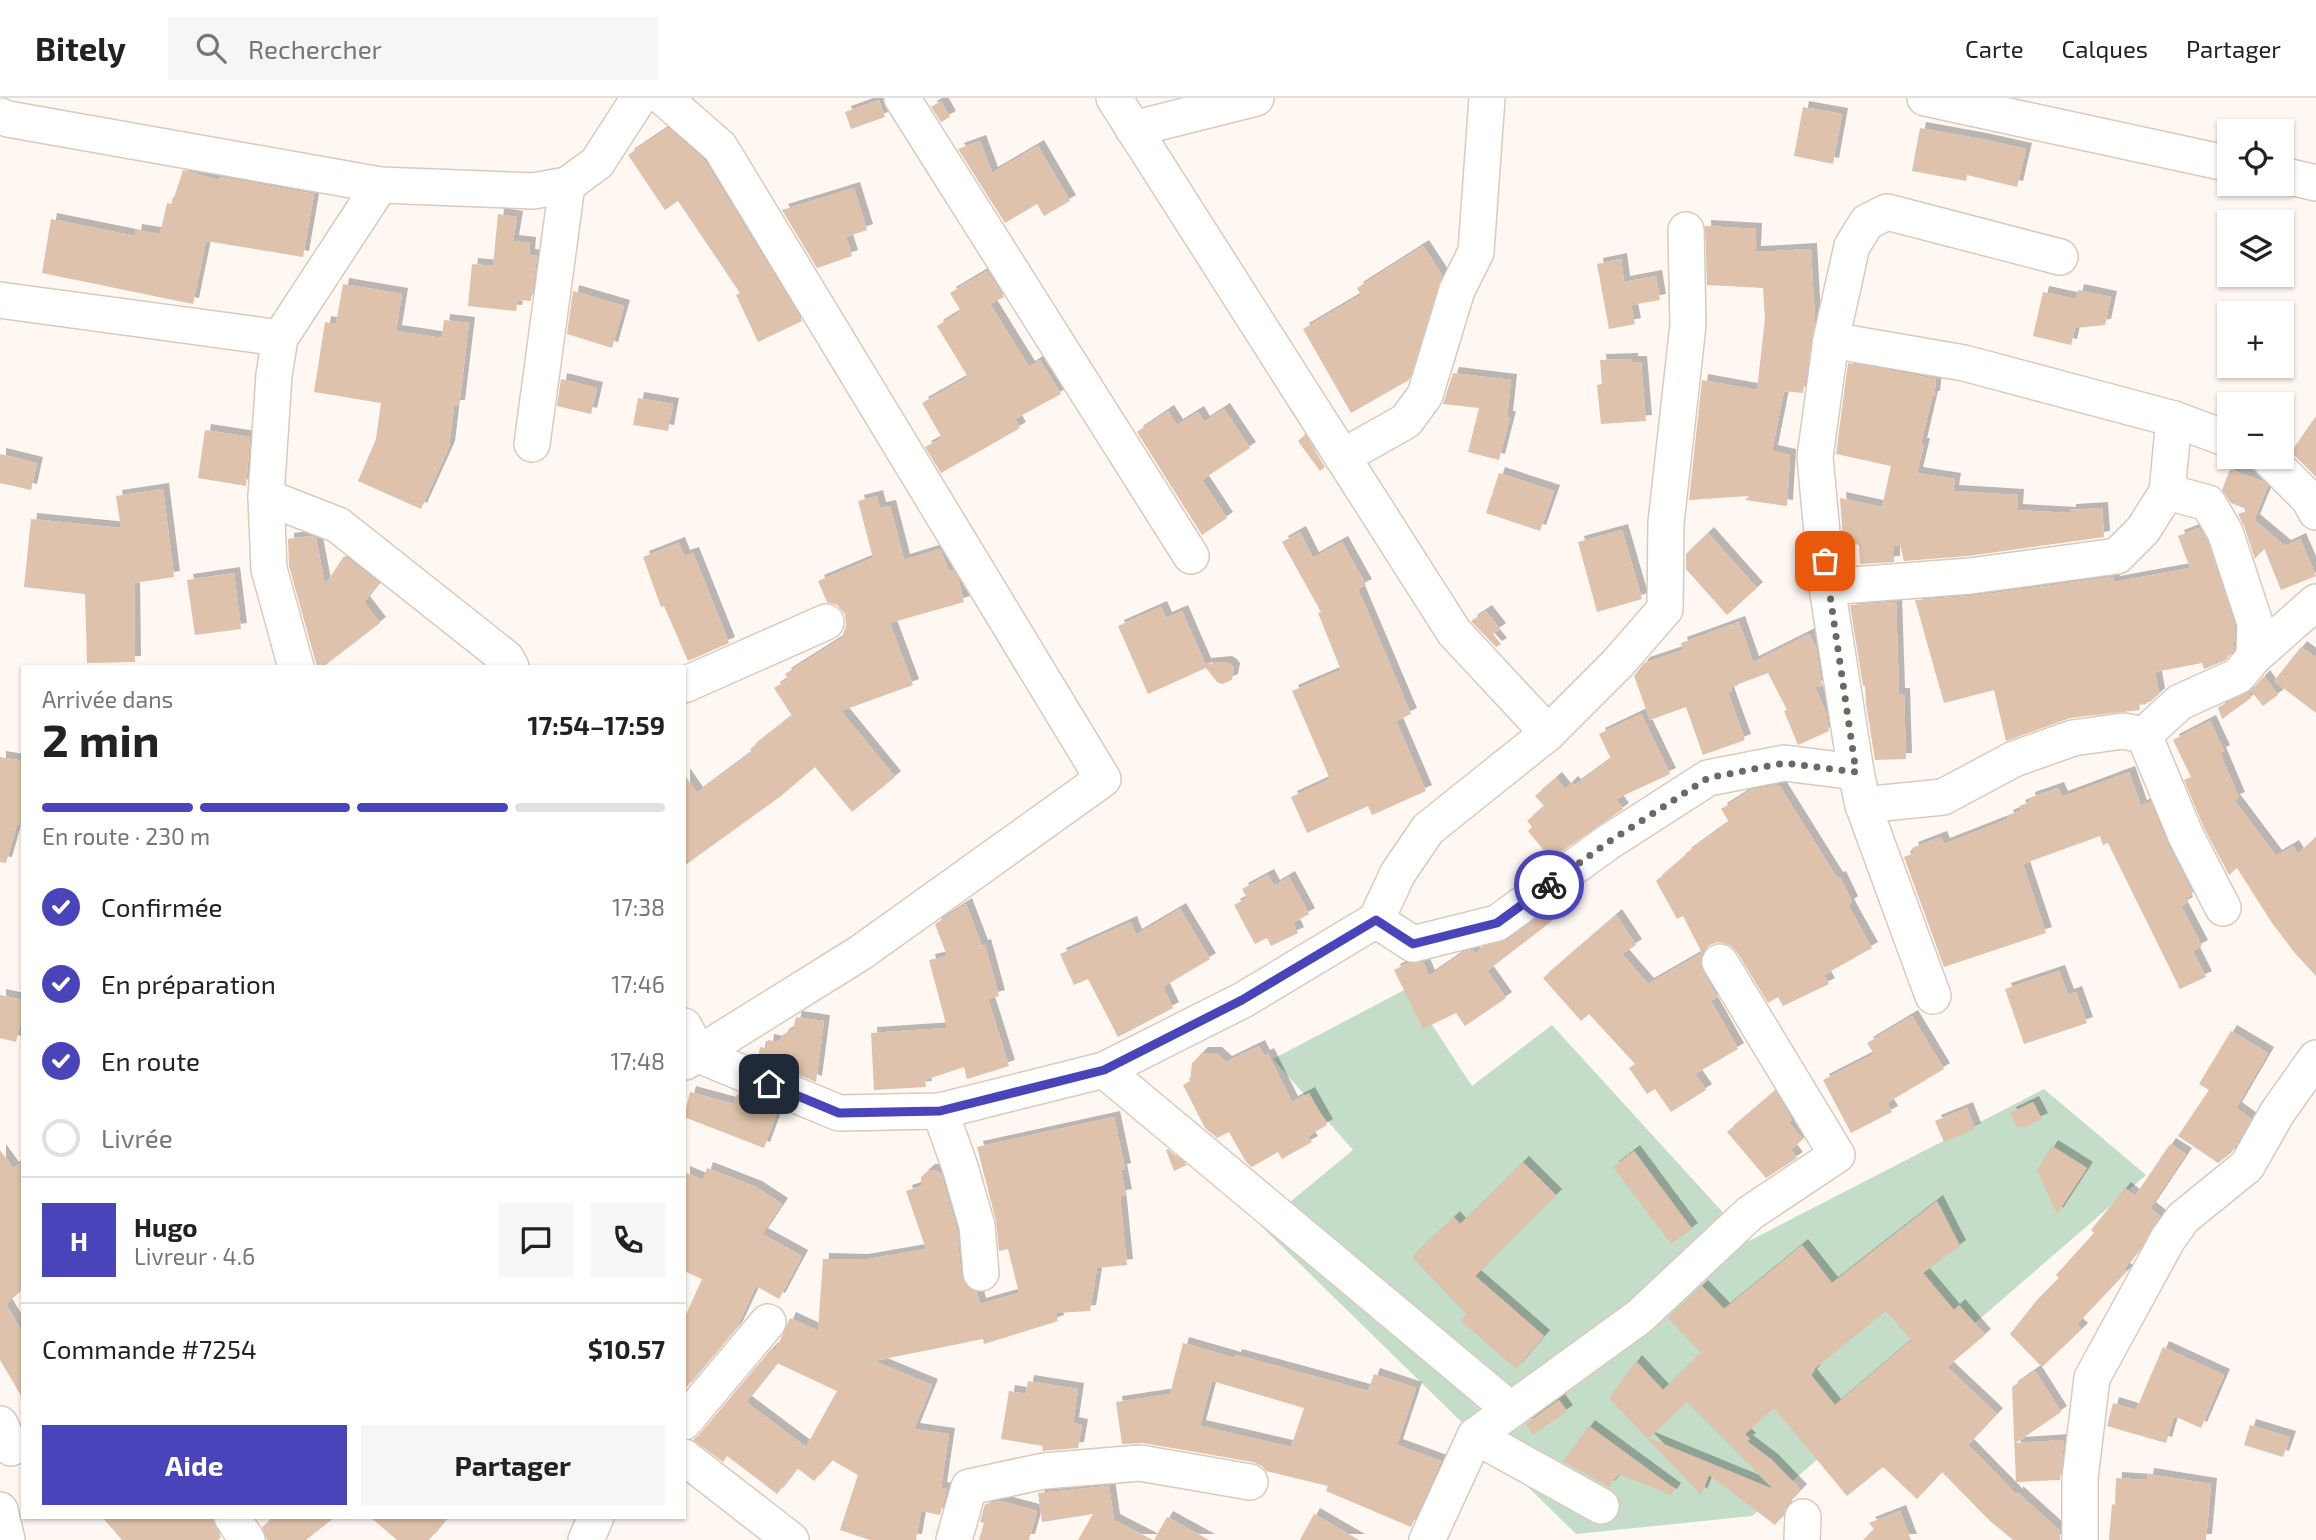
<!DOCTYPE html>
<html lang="fr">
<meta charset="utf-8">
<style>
body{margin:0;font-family:"Exo 2",sans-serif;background:#f6f6f6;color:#222;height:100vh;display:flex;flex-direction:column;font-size:26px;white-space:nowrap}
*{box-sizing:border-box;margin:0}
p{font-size:23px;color:#767676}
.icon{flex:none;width:38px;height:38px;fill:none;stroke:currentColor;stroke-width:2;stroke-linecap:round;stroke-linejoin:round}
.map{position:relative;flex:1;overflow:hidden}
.drawer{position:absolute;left:21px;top:567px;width:665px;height:854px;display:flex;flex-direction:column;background:#fff;border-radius:0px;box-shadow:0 2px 5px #0004}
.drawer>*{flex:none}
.fabs{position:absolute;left:2217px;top:21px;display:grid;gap:14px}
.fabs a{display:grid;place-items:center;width:77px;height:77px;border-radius:0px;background:#fff;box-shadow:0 2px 5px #0004;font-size:35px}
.pin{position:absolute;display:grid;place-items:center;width:60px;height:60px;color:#fff;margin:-30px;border-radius:14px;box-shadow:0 4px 10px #0006}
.courier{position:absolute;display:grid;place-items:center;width:70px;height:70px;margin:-35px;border:5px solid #4a44ba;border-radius:50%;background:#fff;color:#222;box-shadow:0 2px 9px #0007}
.overview em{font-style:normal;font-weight:700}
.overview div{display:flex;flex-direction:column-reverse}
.overview{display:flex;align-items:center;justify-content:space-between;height:119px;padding:0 21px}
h1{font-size:46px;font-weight:700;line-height:52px}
.bar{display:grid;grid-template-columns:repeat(4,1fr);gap:10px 7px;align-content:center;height:84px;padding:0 21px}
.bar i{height:9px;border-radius:5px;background:#e0e0e0}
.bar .current{background:#4a44ba}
.bar p{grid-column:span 4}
.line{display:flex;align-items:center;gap:18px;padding:0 21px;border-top:2px solid #e0e0e0}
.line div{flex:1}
.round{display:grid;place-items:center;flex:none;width:74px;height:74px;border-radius:0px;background:#f6f6f6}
ol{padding:0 21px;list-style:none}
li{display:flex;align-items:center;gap:21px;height:77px}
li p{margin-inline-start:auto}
li .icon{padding:7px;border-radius:50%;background:#4a44ba;color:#fff;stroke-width:4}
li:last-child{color:#767676}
li i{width:38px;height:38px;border:4px solid #e0e0e0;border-radius:50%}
.primary-button{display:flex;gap:14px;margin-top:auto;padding:14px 21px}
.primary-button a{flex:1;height:80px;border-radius:0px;background:#4a44ba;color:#fff;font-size:28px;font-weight:700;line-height:80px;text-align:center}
.primary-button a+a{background:#f6f6f6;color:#222}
header{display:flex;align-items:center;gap:42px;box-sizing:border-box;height:98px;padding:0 35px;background:#fff;border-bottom:2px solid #e0e0e0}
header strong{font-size:33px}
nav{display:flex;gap:38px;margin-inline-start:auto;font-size:24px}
.search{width:490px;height:63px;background:#f6f6f6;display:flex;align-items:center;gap:18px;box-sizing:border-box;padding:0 24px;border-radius:0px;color:#767676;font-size:26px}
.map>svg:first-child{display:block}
</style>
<header>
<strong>Bitely</strong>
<div class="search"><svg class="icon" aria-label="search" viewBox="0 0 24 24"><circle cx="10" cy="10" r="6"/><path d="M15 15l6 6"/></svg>Rechercher</div>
<nav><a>Carte</a><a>Calques</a><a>Partager</a></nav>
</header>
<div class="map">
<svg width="2316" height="1442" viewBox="0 0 2316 1442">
<defs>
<filter id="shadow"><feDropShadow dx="6" dy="-6" stdDeviation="0" flood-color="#0004"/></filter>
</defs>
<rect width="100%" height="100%" fill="#fef7f2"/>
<polygon fill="#c4ddc8" points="1408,890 1472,988 1552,927 1749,1143 2044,991 2146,1077 1752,1418 1576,1436 1261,1128 1353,1052 1273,961"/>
<g fill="#dec2ab" fill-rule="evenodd" filter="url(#shadow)">
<polygon points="879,2 885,19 851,31 845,14"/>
<polygon points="941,3 950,19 941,24 931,9"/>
<polygon points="1803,9 1842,16 1833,66 1794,58"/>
<polygon points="668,30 704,62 802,223 758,244 736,197 740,195 678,103 665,112 628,57"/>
<polygon points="1920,30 1981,41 2026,51 2017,89 1967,77 1966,83 1912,73"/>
<polygon points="980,43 992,75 1038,48 1070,103 1044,118 1037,106 1005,125 958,51"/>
<polygon points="183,72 219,82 220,79 314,96 303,159 206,143 193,206 42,175 51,121 135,138 136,132 160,136 167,105 172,106"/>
<polygon points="854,90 867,132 846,139 852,158 817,170 782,112"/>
<polygon points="498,116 517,119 513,143 530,145 529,157 537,158 531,203 518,202 516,213 468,208 472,166 493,168"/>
<polygon points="1705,128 1756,131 1755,154 1811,151 1815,223 1803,295 1784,293 1772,353 1790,357 1787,408 1745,402 1749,398 1689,402 1702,282 1757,292 1765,221 1763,190 1707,187"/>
<polygon points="1423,148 1442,177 1409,282 1351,315 1303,231 1361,197 1357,190"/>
<polygon points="1621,161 1624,184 1656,178 1660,202 1631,207 1635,226 1609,231 1597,166"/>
<polygon points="987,173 1004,199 990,206 1029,269 1040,262 1061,296 1015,321 1020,330 941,375 925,349 942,340 922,305 968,279 937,228 961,213 950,195"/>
<polygon points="343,186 402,196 396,233 442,240 444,222 469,225 459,308 454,308 449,349 421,411 358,383 376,341 381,305 314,294 325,224 336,226"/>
<polygon points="2078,192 2111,199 2105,227 2075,230 2071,247 2033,238 2043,194 2076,201"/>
<polygon points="573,193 624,208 612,250 567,236"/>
<polygon points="1632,261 1632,264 1641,264 1646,323 1601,326 1597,287 1602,286 1600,262"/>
<polygon points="1848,265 1936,281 1934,299 1932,299 1921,346 1924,346 1917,375 1955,381 1953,393 2018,397 2017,412 2070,415 2070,412 2102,410 2104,439 1968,458 1904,463 1900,447 1894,448 1894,464 1860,466 1859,447 1843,443 1840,400 1882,409 1891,368 1836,356"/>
<polygon points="1453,275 1511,282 1507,319 1510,319 1499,362 1468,354 1479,310 1443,306"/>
<polygon points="561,281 597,290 591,316 557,308"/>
<polygon points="638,300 673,306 668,333 633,327"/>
<polygon points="1224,311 1250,350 1202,382 1227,420 1202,437 1137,334 1168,313 1177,327 1198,314 1204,324"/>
<polygon points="2316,318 2316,379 2291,354"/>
<polygon points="205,332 250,339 246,388 198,380"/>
<polygon points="1305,337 1325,369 1320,373 1298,343"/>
<polygon points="0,356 37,365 31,392 0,385"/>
<polygon points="2230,371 2264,384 2268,388 2254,422 2285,448 2300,441 2316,478 2281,492 2264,450 2255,461 2244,428 2238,416 2249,412 2231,405 2222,392"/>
<polygon points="1499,375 1554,393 1540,433 1486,415"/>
<polygon points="163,391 174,479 134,485 135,564 87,565 85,496 24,489 31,421 121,430 116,398"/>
<polygon points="877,398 880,410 890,408 904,462 940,451 949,473 953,472 958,480 964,504 890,525 913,587 841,613 895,679 852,714 815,669 781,698 684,768 684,676 697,695 752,654 750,651 792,618 774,590 788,581 785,576 842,540 846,527 845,516 837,507 827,504 818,483 873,460 858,403"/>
<polygon points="2199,430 2207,442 2235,528 2234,544 2232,545 2234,551 2226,562 2204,571 2202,565 2155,574 2159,596 2150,604 2139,606 2140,612 2070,620 2006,643 1994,592 1944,605 1915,502 1973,498 2113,479 2114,484 2190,470 2178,438"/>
<polygon points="1622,432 1642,501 1597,514 1578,444"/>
<polygon points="1300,434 1313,460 1342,444 1366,487 1358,491 1411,616 1396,623 1426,693 1372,717 1368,708 1307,735 1291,699 1330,681 1292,593 1341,572 1318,515 1321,514 1282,444"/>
<polygon points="1708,435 1757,490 1727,517 1686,471 1686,456"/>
<polygon points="310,438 316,440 325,487 344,458 379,485 364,504 380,525 323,569 318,569 316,565 289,468 288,441"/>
<polygon points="679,445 684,458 693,455 729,545 688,563 664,508 661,509 643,459"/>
<polygon points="234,475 241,531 195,537 187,482"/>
<polygon points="1896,504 1899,596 1904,596 1906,661 1875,662 1866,606 1865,588 1863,588 1850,507"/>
<polygon points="1161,509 1166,520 1182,513 1205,566 1226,564 1231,567 1234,571 1232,582 1222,586 1217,584 1206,570 1148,596 1118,528"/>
<polygon points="1486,513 1500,531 1493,536 1501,546 1496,549 1471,523"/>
<polygon points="1739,524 1753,564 1809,536 1816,550 1822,588 1815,589 1826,615 1829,633 1798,647 1784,613 1787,612 1768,575 1731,589 1732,593 1728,595 1745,642 1703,657 1686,609 1650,622 1634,578 1644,565 1683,552 1681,545"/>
<polygon points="2301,549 2316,560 2316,615 2274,583"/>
<polygon points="2264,578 2278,597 2263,608 2251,593"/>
<polygon points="2249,594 2251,600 2222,621 2218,609"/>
<polygon points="1641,616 1670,676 1616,701 1623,711 1551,761 1528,733 1532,729 1527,723 1544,708 1535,698 1556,680 1565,691 1572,684 1575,687 1611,661 1599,636"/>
<polygon points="2210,623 2224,653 2220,655 2239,700 2234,702 2276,758 2293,748 2298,756 2316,739 2316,878 2294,854 2272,825 2237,770 2229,777 2204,730 2184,682 2191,679 2173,642"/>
<polygon points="0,659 23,663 23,727 17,726 6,765 0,764"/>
<polygon points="2129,674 2141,708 2150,704 2168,747 2193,796 2185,801 2187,805 2181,808 2202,848 2193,853 2206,879 2180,891 2108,745 2103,747 2100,738 2023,766 2046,835 1944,869 1904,759 1914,755 1912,750 1941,739 1944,746 2008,721 2007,718 2021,712 2019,708 2030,704 2029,700 2058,690 2062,699"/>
<polygon points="1779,687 1837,780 1840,779 1852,804 1848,807 1872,850 1824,877 1829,886 1783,908 1778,899 1768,905 1737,854 1730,847 1719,844 1709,847 1702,855 1683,818 1677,821 1656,783 1686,757 1685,756 1729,724 1721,711 1751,692"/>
<polygon points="1268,777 1274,788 1289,779 1309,816 1293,825 1298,835 1271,848 1267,840 1255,846 1234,807 1247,800 1242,791"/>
<polygon points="966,806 982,848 985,847 999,898 988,901 1009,968 967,981 964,969 925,982 926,989 874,992 871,935 947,930 929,862 947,858 935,826"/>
<polygon points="1180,811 1210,861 1163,889 1173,910 1118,939 1088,881 1074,887 1060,856 1131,824 1136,837"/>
<polygon points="1546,814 1552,823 1487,873 1506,900 1465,928 1456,915 1423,931 1394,872 1408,865 1423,864 1429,878 1464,854 1472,852 1475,856 1483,849 1508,842"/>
<polygon points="1616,817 1636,847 1622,856 1648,886 1702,855 1700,865 1703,874 1717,899 1711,903 1738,951 1695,976 1706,992 1671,1014 1655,991 1647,996 1629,970 1635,966 1589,916 1581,923 1543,880"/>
<polygon points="2059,873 2068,897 2076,894 2087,925 2024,946 2005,891"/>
<polygon points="0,897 23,902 23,915 16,944 0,940"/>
<polygon points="1912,918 1944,971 1887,1005 1892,1014 1851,1035 1823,982 1874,956 1867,945"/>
<polygon points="796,919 824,923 816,984 758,960 760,949 767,950 768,942 778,944 784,936 793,931"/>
<polygon points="2231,933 2268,955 2236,1010 2251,1021 2231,1055 2218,1065 2178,1038 2209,992 2199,986"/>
<polygon points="1259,948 1264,958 1268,956 1292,1004 1309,995 1327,1027 1308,1038 1312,1044 1282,1061 1278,1054 1252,1069 1246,1064 1229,1034 1217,1040 1205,1030 1183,987 1190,983 1192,965 1202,955 1216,955 1226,964"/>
<polygon points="1775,993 1792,1022 1789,1025 1803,1041 1791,1052 1797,1060 1766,1080 1727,1034"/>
<polygon points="690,994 734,1006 737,996 778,1012 764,1050 684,1019"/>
<polygon points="2033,1004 2042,1021 2025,1029 2017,1029 2010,1015"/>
<polygon points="1967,1010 1975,1031 1944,1044 1935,1023"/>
<path d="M1114,1019L1125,1071L1121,1072L1126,1097L1120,1098L1127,1167L1097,1170L1090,1213L1056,1215L1058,1223L984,1246L983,1241L874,1263L932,1287L914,1331L949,1336L941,1390L947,1391L940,1417L921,1413L916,1442H870L840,1432L858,1377L832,1362L814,1383L797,1370L777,1396L727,1358L723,1364L693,1342L699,1337L772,1250L775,1253L790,1220L818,1233L823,1161L862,1162L926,1151L906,1093L921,1088V1079L929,1072H934L941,1076L957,1132L961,1177L965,1187L977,1194L980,1206L1019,1195L1008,1151L999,1153L996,1123L977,1049ZM777,1265L837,1293L806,1349L746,1304Z"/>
<polygon points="2170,1046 2186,1056 2150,1110 2160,1118 2139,1152 2124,1171 2127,1173 2077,1226 2082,1231 2042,1269 2010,1236 2037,1202 2059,1180 2056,1177 2094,1135 2091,1132 2125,1090 2135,1098"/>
<polygon points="2052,1048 2087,1070 2057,1116 2037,1072"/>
<polygon points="1168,1051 1187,1067 1174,1073 1166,1052"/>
<polygon points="0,1052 13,1070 23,1064 23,1191 6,1206 23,1235 23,1301 0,1262"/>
<polygon points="1634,1053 1692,1131 1671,1146 1613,1069"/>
<polygon points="1523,1064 1556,1097 1475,1178 1544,1238 1516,1271 1461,1223 1466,1216 1412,1159 1454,1119 1460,1126"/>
<polygon points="707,1070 756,1089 782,1106 762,1136 802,1158 779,1201 756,1188 737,1229 685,1291 684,1221 702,1181 684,1173 684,1074 703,1082"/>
<path d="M1937,1103L1960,1148L1923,1175L1954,1212L1959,1207L1985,1237L1947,1269L1997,1316L1968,1347L2017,1397V1394L2060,1433V1442H2013L1989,1422L1942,1374L1917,1401L1883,1369L1847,1398L1774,1310L1745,1336L1750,1341L1747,1343L1772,1362L1801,1392L1786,1408L1784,1416L1775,1427L1709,1377L1701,1397L1609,1300L1636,1263L1663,1292L1701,1255L1668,1220L1702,1188L1724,1211L1802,1147L1832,1185ZM1886,1213L1911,1242L1835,1307L1811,1277L1815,1272L1814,1271ZM1687,1304L1737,1354L1773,1391L1649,1340Z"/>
<path d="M1183,1245L1235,1260L1236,1257L1368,1293L1374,1276L1416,1290L1397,1347L1441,1363L1411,1429L1326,1393L1328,1388L1266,1373L1262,1368L1253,1364L1143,1345L1122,1346L1116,1304L1170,1296ZM1212,1283L1304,1310L1291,1349L1200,1328Z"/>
<polygon points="2163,1249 2224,1277 2201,1330 2174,1318 2166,1345 2107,1328 2113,1305 2136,1312"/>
<polygon points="2035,1273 2061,1314 2016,1345 2064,1342 2060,1382 2016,1384 2012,1289"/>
<polygon points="1028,1283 1078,1291 1073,1325 1082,1327 1078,1350 1042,1353 1043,1348 1001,1341 1009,1293 1026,1296"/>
<polygon points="1559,1302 1567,1313 1533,1337 1526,1326"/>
<polygon points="2250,1327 2290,1339 2283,1359 2244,1347"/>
<polygon points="1589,1328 1675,1391 1671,1397 1619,1376 1609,1389 1563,1363"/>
<polygon points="2148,1376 2211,1386 2206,1442 2109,1442 2112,1406 2115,1407 2116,1380 2147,1382"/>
<polygon points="1109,1388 1114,1422 1153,1442 1078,1442 1093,1416 1042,1424 1038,1395"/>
<polygon points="1000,1403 1037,1413 1029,1442 979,1442 984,1425 980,1424 985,1406"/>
<polygon points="1900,1413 1911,1442 1863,1442 1874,1431 1869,1425"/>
<polygon points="1314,1416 1359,1442 1300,1442"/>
<polygon points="102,1419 212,1419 215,1429 221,1439 218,1442 122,1442"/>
<polygon points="274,1419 335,1419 306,1442 267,1442 262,1429"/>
<polygon points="370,1419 448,1419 429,1442 397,1442"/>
<polygon points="1167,1419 1209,1442 1154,1442"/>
</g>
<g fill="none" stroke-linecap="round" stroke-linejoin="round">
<defs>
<g id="minor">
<polyline points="664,0 720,49 1103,681 860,855 685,964"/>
<polyline points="902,0 1191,458"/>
<polyline points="1114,0 1454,534 1548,635"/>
<polyline points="1925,0 2230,66"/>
<polyline points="0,18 8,21 380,87 280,240 274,277 266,399 269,471 296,569"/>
<polyline points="1133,31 1256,0"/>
<polyline points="2282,77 2316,85"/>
<polyline points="380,87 533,93 567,87 597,65 639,0"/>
<polyline points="0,202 280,240"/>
<polyline points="1831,242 1964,265 2174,321 2167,394"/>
<polyline points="2174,321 2230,342"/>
<polyline points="532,346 567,87"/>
<polyline points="1342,359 1406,323 1425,297 1457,192 1476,154 1487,0"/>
<polyline points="2267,359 2309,401 2316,414"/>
<polyline points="266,399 338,427 506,560 511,569"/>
<polyline points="1827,489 1970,478 2117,458 2143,432 2167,394 2208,405 2225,434 2255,525 2254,559 2238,578 2180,604 2144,637"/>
<polyline points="2254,559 2316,504"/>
<polyline points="684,587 826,524"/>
<polyline points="1863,707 1943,699 2014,661 2073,640 2123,633 2144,637 2186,738 2223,810"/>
<polyline points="1376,822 1413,846 1497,825 1607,745 1708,680 1784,665 1856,674"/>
<polyline points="1933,898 1863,707 1856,674 1827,489 1815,359 1831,242 1852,148 1867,124 1887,114 2060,159"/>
<polyline points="684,928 699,957 839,1015 940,1013 1104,972 1243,902 1376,822 1398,775 1428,731 1548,635 1618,565 1665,511 1666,425 1688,227 1686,132"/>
<polyline points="1104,972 1511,1312"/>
<polyline points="940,1013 960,1069 977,1128 981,1175"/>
<polyline points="684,1324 768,1224"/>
<polyline points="0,1326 11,1350"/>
<polyline points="1475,1338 1601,1408"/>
<polyline points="684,1359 791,1442"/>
<polyline points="0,1412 7,1442"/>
<polyline points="232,1419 247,1442"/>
<polyline points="586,1442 596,1419"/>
<polyline points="954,1442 969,1389 1044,1373 1140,1365 1250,1384"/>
<polyline points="1427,1442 1475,1338 1639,1219 1750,1115 1837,1057 1720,864"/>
<polyline points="1802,1442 1803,1419"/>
<polyline points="2080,1442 2080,1380 2092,1280 2168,1141 2183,1120 2247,1068 2277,1015 2316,960"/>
</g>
</defs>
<use href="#minor" stroke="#dacabd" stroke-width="38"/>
<use href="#minor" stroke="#fff" stroke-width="35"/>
</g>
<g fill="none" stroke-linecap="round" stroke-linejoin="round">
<polyline stroke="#6e6863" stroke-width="7" stroke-dasharray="0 12.6" points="1549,787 1607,745 1708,680 1784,665 1856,674 1825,463"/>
<polyline stroke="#4a44ba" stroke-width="9" points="769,986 839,1015 940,1013 1104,972 1242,902 1376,822 1413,846 1497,825 1549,787"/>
</g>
</svg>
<div class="fabs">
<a><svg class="icon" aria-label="locate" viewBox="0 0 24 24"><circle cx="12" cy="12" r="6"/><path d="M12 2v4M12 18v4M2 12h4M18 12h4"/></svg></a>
<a><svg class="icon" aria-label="layers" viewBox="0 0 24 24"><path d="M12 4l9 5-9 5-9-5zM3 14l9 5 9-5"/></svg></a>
<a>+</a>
<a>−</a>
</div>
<div class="pin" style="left:1825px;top:463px;background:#ea580c"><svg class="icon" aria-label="bag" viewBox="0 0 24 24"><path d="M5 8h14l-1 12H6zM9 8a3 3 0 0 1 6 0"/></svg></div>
<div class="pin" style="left:769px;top:986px;background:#1f2937"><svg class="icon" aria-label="home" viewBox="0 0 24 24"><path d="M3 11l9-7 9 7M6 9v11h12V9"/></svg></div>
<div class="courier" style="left:1549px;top:787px"><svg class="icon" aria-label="bike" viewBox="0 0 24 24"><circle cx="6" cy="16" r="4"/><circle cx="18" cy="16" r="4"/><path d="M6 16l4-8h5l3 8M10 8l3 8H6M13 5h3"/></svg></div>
<section class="drawer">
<div class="overview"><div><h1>2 min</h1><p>Arrivée dans</p></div><em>17:54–17:59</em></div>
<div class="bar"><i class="current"></i><i class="current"></i><i class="current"></i><i></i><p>En route · 230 m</p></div>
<ol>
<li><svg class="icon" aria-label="check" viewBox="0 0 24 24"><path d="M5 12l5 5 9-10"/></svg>Confirmée<p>17:38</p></li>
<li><svg class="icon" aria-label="check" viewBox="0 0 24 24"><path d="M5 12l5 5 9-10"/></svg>En préparation<p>17:46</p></li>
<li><svg class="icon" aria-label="check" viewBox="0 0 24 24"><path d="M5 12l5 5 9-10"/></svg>En route<p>17:48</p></li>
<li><i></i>Livrée</li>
</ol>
<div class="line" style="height:126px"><b class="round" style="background:#4a44ba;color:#fff">H</b><div><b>Hugo</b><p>Livreur · 4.6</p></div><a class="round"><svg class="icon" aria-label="chat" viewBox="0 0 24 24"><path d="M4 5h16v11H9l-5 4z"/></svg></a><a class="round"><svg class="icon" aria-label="phone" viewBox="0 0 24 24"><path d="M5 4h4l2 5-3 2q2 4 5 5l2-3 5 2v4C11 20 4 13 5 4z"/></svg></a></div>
<div class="line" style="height:91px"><div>Commande #7254</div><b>$10.57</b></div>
<div class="primary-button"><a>Aide</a><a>Partager</a></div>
</section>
</div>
